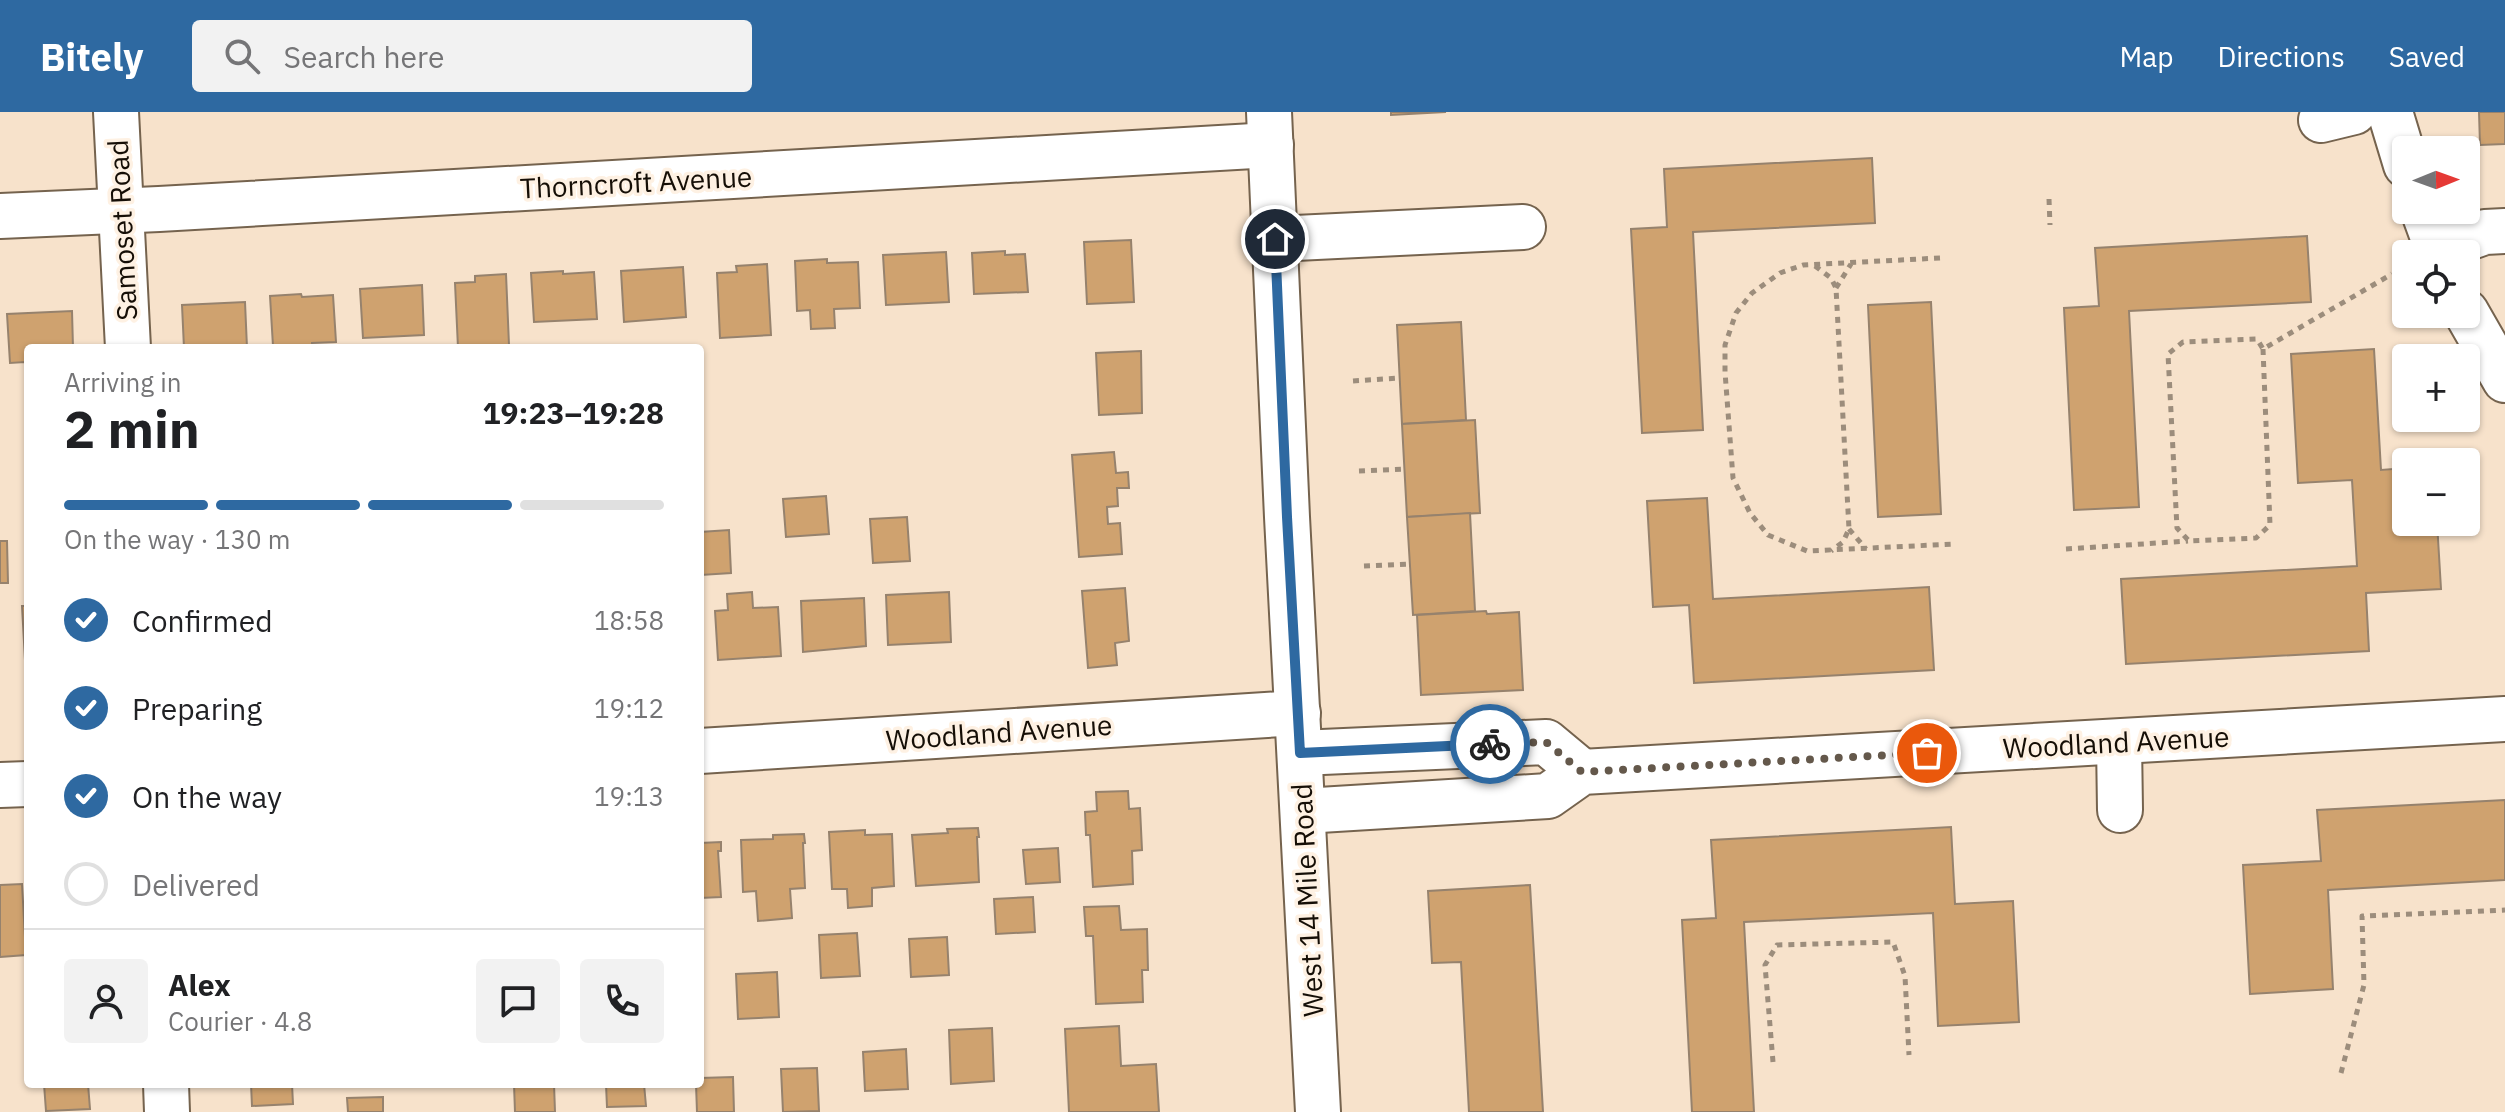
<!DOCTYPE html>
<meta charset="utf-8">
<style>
body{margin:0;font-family:"IBM Plex Sans",sans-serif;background:#f2f2f2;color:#202124;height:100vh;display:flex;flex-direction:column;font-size:30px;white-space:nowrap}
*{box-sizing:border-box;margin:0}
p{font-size:26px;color:#757577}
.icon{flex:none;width:44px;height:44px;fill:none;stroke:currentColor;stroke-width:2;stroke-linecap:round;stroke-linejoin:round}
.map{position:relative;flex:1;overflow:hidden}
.sheet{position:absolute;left:24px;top:232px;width:680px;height:744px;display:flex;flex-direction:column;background:#fff;border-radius:8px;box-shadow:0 2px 6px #0004}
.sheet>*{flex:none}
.needle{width:52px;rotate:89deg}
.controls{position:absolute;left:2392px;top:24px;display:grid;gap:16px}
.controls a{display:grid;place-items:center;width:88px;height:88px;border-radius:8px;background:#fff;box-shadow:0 2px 6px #0004;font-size:40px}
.pin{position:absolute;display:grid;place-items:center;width:68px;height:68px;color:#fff;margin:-34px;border:4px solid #fff;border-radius:50%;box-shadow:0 2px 8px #0007}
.courier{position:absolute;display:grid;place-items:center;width:80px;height:80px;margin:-40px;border:6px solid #2e69a1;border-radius:50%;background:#fff;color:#222;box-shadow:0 2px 10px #0007}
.headline em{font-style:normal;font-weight:700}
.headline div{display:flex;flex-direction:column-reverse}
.headline{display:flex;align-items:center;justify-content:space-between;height:136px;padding:0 40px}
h1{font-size:52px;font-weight:700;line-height:60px}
.bar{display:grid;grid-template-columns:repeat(4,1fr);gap:12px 8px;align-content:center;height:96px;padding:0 40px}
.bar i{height:10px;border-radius:6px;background:#e0e0e0}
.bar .selected{background:#2e69a1}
.bar p{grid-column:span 4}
.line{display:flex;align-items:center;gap:20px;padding:0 40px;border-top:2px solid #e0e0e0}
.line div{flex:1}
.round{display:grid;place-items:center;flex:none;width:84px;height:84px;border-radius:8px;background:#f2f2f2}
ol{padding:0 40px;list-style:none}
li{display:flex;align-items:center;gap:24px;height:88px}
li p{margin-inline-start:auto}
li .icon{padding:8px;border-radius:50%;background:#2e69a1;color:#fff;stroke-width:4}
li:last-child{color:#757577}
li i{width:44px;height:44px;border:4px solid #e0e0e0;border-radius:50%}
header{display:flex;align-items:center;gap:48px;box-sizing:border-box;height:112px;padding:0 40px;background:#2e69a1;color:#fff}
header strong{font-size:38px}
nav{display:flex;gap:44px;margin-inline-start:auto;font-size:28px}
.search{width:560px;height:72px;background:#f2f2f2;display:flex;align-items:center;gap:20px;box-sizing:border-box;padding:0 28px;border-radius:8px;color:#757577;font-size:30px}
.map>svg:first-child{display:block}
</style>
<header>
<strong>Bitely</strong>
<div class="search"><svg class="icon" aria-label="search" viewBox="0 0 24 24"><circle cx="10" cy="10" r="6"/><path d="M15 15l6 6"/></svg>Search here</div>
<nav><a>Map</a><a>Directions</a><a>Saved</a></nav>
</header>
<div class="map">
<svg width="2505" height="1000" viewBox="0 0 2505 1000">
<rect width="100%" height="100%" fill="#f7e2cb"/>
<g fill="#cfa26f" stroke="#96826d" stroke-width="2">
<polygon points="1391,0 1446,0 1391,3"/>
<polygon points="2479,0 2505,0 2505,32 2480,33"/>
<polygon points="1872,46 1875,111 1693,120 1703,318 1642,321 1631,117 1667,115 1664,57"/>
<polygon points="2307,124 2311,190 2129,199 2139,395 2074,398 2064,196 2099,194 2095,136"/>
<polygon points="1131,128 1134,190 1087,192 1084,130"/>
<polygon points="1005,139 1005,143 1025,142 1028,180 974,182 972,141"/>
<polygon points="946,140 949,190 886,193 883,143"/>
<polygon points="827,147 827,151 858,150 860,196 834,197 835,216 811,217 810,198 797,199 795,149"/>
<polygon points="767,152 771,223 720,226 717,161 737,160 736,154"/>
<polygon points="683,155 686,205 624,210 621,159"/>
<polygon points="563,159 563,162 594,160 597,207 534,210 531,161"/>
<polygon points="506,162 509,233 458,236 455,171 475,170 475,164"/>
<polygon points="422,173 424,223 363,226 360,177"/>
<polygon points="301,182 302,185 333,183 336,230 312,231 312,236 285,236 284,233 273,234 270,184"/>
<polygon points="245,190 247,236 184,236 182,193"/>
<polygon points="1931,190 1941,402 1878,405 1868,193"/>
<polygon points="72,199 73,236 28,236 26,273 25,250 10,251 7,202"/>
<polygon points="1461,210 1466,308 1402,312 1397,213"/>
<polygon points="2374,237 2381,358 2406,356 2406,410 2437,410 2441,477 2366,481 2369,539 2126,552 2121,467 2357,454 2352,368 2298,371 2291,242"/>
<polygon points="1141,239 1142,301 1099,303 1096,241"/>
<polygon points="1475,308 1480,401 1407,405 1402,312"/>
<polygon points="1114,340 1116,361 1128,360 1129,376 1117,376 1118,394 1107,395 1108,412 1120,411 1122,442 1079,445 1072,343"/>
<polygon points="826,384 829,422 786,425 783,387"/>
<polygon points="1707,386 1713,487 1929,475 1934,558 1694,571 1689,493 1653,495 1647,389"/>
<polygon points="1470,401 1475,499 1413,503 1407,405"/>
<polygon points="907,405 910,449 873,451 870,407"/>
<polygon points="729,418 731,461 701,463 700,420"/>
<polygon points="0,429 7,429 8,471 0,471"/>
<polygon points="1125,476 1129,529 1115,531 1117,553 1088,556 1082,479"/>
<polygon points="752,480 753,496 778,495 781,544 718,548 715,499 728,498 727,482"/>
<polygon points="949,480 951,530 888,533 886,483"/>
<polygon points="864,486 866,534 803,540 801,489"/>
<polygon points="22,494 28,494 28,566 26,566"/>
<polygon points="1486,499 1487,502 1519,500 1523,578 1421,583 1417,503"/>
<polygon points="1128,679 1129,697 1140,696 1142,738 1132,739 1133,772 1093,775 1090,723 1086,723 1085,700 1097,699 1096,680"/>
<polygon points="2505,688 2505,768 2328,778 2333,877 2250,882 2243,753 2321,749 2317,698"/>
<polygon points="1951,715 1955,792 2013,789 2019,910 1938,914 1933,801 1744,810 1754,1000 1692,1000 1682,808 1716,806 1711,728"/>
<polygon points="978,716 979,725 977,725 979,770 916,774 912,723 948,721 947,717"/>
<polygon points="865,718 865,723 892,722 894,774 872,776 872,794 848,796 847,777 832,777 829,720"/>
<polygon points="804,722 805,731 803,731 805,776 790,777 792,806 758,809 756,779 743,780 741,728 773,727 773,723"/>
<polygon points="721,730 721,739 718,739 721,785 700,786 700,731"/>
<polygon points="1058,736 1060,770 1026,772 1023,738"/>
<polygon points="22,772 26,843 0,845 0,773"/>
<polygon points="1530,773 1543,1000 1469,1000 1461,850 1432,851 1428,779"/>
<polygon points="1033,785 1035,820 996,822 994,787"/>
<polygon points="1119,794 1121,818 1147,817 1148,858 1142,858 1143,890 1096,892 1093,824 1086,824 1084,795"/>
<polygon points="857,821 860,864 821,866 819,823"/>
<polygon points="947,825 949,863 911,865 909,827"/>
<polygon points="777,860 779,905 738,907 736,862"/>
<polygon points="1119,914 1121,954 1156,952 1159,1000 1069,1000 1065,917"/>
<polygon points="992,916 994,969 951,972 949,918"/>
<polygon points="906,937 908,977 865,979 863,940"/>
<polygon points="817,956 819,999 783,1000 781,957"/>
<polygon points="733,965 734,1000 697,1000 696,972 700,972 700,966"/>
<polygon points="44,972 88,972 90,997 46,999"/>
<polygon points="251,972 292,972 293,992 252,994"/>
<polygon points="514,972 554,972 555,1000 515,1000"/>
<polygon points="606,972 644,972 646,994 607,995"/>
<polygon points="383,985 383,1000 348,1000 347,986"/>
</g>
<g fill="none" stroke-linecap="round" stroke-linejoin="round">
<defs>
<g id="minor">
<polyline points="116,0 128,236"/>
<polyline points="2390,0 2406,53"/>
<polyline points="2321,8 2354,0"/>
<polyline points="2423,98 2439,142"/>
<polyline points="0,104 159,97 1271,33"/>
<polyline points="1275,127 1523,115"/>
<polyline points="2437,137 2485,120 2505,119"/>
<polyline points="2466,200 2505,268"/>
<polyline points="2119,630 2120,698"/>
<polyline points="700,639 1298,601"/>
<polyline points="1300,641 1546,630 1582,660"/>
<polyline points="0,673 28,672"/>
<polyline points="1303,699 1548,684 1582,660 2505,607"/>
<polyline points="166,972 167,1000"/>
</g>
<polyline id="major" points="1269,0 1287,405 1318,1000"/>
</defs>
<use href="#minor" stroke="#75634e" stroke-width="48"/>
<use href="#major" stroke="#75634e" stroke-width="48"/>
<g stroke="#9c8d7c" stroke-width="5" stroke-dasharray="6 6" stroke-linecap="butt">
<polyline points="2049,87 2050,113"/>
<polyline points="1940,146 1803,153 1780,161 1752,181 1736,201 1725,233 1725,260 1733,366 1750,401 1768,423 1807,439 1955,432"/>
<polyline points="1815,154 1831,166 1836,176 1849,417 1843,430 1831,439"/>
<polyline points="1836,176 1851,152"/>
<polyline points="2263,237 2270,413 2256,426 2189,429 2177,416 2168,242 2183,230 2257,227 2263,237 2392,162"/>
<polyline points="1353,269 1400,266"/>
<polyline points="1359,359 1405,357"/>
<polyline points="1849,417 1866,437"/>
<polyline points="2066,437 2188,429"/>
<polyline points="1364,454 1410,452"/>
<polyline points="1773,950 1765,853 1777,833 1893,830 1905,864 1909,943"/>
<polyline points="2341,961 2364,873 2362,804 2505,798"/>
</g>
<use href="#minor" stroke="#fff" stroke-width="44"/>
<use href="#major" stroke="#fff" stroke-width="44"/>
</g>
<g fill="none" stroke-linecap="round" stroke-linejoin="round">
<polyline stroke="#64584b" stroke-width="8" stroke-dasharray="0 14.4" points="1490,632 1546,630 1582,660 1927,641"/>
<polyline stroke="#2e69a1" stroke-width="10" points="1275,127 1287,405 1300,641 1490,632"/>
</g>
<g text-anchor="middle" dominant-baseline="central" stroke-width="7" stroke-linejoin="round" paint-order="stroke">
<g font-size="28" fill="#150e06" stroke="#fef1e3">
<text transform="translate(636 70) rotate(-3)">Thorncroft Avenue</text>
<text transform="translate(122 118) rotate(-93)">Samoset Road</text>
<text transform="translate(999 620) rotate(-4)">Woodland Avenue</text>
<text transform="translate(2116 630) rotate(-3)">Woodland Avenue</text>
<text transform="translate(1307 788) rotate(-93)">West 14 Mile Road</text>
</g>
</g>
</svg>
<div class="controls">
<a><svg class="needle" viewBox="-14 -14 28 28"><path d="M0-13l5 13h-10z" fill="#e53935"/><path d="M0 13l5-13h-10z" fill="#757577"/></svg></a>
<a><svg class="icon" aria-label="locate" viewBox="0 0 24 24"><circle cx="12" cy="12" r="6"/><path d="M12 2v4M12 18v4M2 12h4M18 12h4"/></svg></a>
<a>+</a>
<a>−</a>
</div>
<div class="pin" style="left:1927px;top:641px;background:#ea580c"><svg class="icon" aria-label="bag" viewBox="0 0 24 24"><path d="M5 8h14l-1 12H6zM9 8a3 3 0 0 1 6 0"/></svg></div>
<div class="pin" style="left:1275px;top:127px;background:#1f2937"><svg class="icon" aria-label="home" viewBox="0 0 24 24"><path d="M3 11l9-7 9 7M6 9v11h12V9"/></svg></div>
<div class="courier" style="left:1490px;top:632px"><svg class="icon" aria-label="bike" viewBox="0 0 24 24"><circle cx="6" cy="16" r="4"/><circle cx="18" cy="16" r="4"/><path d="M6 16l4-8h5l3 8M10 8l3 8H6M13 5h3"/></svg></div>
<section class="sheet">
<div class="headline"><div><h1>2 min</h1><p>Arriving in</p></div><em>19:23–19:28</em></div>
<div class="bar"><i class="selected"></i><i class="selected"></i><i class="selected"></i><i></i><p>On the way · 130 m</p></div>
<ol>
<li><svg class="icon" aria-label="check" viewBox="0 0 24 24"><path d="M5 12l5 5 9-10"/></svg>Confirmed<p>18:58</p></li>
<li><svg class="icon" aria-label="check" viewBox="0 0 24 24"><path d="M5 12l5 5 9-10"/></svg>Preparing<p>19:12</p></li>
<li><svg class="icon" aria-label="check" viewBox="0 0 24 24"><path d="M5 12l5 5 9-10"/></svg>On the way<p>19:13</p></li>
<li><i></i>Delivered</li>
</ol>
<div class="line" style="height:144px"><a class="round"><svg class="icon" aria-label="person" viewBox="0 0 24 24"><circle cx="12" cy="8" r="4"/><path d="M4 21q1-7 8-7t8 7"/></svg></a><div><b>Alex</b><p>Courier · 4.8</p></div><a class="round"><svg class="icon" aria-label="chat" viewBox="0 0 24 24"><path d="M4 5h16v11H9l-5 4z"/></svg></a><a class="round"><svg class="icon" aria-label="phone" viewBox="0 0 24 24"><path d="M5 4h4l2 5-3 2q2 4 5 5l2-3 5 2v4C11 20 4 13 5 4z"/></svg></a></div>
</section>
</div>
